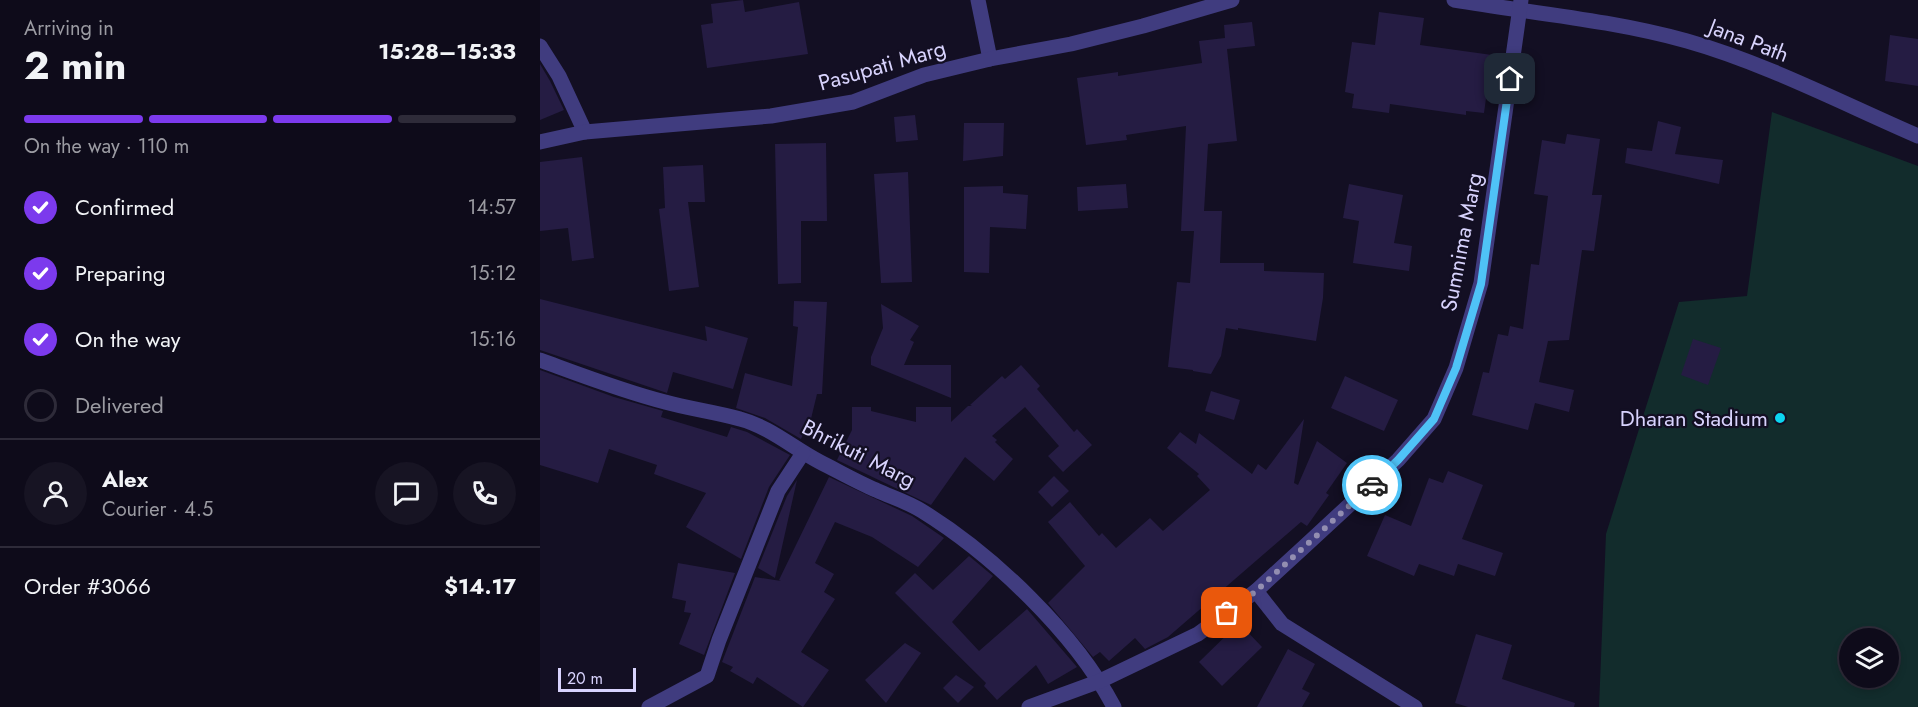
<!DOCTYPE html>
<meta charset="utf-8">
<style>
body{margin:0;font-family:Jost,sans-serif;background:#171423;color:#f1f3f6;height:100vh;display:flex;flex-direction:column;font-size:22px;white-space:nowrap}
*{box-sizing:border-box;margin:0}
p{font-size:20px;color:#9b9ba2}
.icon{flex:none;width:33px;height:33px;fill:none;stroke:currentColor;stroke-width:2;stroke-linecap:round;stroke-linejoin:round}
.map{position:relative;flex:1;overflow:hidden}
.panel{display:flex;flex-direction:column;background:#0e0b1a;width:540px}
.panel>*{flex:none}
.fabs{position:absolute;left:1299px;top:628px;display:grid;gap:12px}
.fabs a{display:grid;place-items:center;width:60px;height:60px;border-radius:50%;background:#0e0b1a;box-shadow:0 3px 9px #0003,0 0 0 2px #2e2b39;font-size:30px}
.scale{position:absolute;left:18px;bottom:15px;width:78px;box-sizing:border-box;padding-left:6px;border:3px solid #d8d3fd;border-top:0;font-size:16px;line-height:21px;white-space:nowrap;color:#d8d3fd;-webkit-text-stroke:4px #130f23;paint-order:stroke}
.pin{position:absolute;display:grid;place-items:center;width:51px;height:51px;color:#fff;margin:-26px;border-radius:12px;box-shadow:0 3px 9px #0006}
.courier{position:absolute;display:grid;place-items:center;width:60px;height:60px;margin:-30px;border:4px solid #4fc3f7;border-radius:50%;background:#fff;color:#222;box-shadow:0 2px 8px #0007}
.headline em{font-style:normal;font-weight:700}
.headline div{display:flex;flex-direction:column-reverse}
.headline{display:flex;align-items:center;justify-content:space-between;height:102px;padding:0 24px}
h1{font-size:39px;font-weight:700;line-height:45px}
.bar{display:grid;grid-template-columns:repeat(4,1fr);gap:9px 6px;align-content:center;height:72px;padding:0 24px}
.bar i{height:8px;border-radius:4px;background:#2e2b39}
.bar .current{background:#7c3aed}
.bar p{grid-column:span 4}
.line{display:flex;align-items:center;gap:15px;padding:0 24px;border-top:2px solid #2e2b39}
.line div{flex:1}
.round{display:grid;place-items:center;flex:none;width:63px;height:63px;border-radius:32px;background:#171423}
ol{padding:0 24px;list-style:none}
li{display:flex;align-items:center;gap:18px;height:66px}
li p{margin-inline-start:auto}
li .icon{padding:6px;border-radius:50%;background:#7c3aed;color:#fff;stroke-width:4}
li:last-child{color:#9b9ba2}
li i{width:33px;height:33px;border:3px solid #2e2b39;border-radius:50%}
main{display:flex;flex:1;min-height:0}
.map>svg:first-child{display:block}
</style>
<main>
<section class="panel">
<div class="headline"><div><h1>2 min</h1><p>Arriving in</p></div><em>15:28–15:33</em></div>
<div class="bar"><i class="current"></i><i class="current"></i><i class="current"></i><i></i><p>On the way · 110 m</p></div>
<ol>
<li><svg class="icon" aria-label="check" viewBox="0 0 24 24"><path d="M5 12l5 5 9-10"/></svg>Confirmed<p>14:57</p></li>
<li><svg class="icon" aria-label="check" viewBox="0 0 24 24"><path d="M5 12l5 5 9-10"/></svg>Preparing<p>15:12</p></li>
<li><svg class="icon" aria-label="check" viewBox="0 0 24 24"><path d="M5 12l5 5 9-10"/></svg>On the way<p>15:16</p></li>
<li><i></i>Delivered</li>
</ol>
<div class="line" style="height:108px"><a class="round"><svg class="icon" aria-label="person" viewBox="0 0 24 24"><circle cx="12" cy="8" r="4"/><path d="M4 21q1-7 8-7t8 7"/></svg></a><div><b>Alex</b><p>Courier · 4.5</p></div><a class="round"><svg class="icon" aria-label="chat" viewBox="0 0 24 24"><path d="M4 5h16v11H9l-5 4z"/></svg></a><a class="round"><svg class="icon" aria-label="phone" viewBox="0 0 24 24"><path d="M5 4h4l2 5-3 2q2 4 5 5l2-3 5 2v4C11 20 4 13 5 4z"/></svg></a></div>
<div class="line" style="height:78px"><div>Order #3066</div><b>$14.17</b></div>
</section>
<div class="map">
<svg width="1378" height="707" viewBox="0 0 1378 707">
<rect width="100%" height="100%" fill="#130f23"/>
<path fill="#122c2c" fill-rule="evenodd" d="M1232,112L1378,166V707H1059L1066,534L1139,302L1207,296ZM1310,639H1348V678H1310Z"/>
<g fill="#251c43">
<polygon points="203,0 205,12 259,2 268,54 167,68 161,25 173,23 171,4"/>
<polygon points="839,12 884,18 880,45 952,55 944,113 926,111 926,115 850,104 849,113 812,108 814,94 805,92 812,42 835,45"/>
<polygon points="712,22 715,46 687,49 697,141 668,144 664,211 682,211 680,263 724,263 724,271 784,273 783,298 776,341 698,328 698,330 686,328 681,356 671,374 653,371 653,370 628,367 637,282 650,283 654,231 641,231 646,126 586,135 587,140 546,145 537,78 578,72 578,76 662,63 659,41 685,38 684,25"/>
<polygon points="1350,35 1378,39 1378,86 1345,81"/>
<polygon points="0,64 10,81 24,110 0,120"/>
<polygon points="375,115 378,140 356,142 354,117"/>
<polygon points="1118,121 1141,127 1135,154 1183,160 1179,184 1085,163 1087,148 1112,151"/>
<polygon points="424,123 464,123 463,156 423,161"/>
<polygon points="1027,134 1060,139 1052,195 1062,195 1054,251 1042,250 1029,340 1008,341 999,382 1034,390 1029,412 995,403 988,430 932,415 943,372 949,373 958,334 968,336 970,326 983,329 991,264 999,265 1008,196 994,194 1002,140 1025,144"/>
<polygon points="286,143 287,221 261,221 261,283 238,284 235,144"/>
<polygon points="42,157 54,258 32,261 28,228 0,231 0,162"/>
<polygon points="163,165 165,202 148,202 159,287 129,291 119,209 125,208 123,167"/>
<polygon points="368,172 372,282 341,283 334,174"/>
<polygon points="586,184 588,208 538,211 537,187"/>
<polygon points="809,184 863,195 854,243 872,246 869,271 813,263 819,221 803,218"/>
<polygon points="463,186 463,193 488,195 486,229 450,227 449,273 424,272 424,187"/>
<polygon points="0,299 167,341 165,326 208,338 193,389 133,372 127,393 0,350"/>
<polygon points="254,301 287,302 282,394 277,394 269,427 267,426 261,439 225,418 196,408 205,373 252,386 258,327 253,326"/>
<polygon points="341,304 379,326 370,340 374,342 364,365 411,365 411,398 331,365 331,357 343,328"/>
<polygon points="1153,339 1181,348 1168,385 1141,375"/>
<polygon points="481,365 500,386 497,389 534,432 537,429 552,445 523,472 508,456 519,446 485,407 452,436 457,440 455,442 473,459 454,481 425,457 391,505 297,460 312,430 312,407 331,407 331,411 376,422 376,407 411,407 411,422 428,406 432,406 430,405 462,376 465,379"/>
<polygon points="0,370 74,397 123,411 121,417 187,437 191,427 207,432 250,455 229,487 201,559 146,527 166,493 114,474 117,465 69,449 58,483 0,465"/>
<polygon points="805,376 858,400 844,431 791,408"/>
<polygon points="671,391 700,400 694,420 665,411"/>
<polygon points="764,419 754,483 758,485 777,441 807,463 786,493 789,495 767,526 761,522 628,637 605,649 595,638 569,661 560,652 553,657 508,603 545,566 508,522 530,502 559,536 562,533 576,548 610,518 623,531 670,490 657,476 659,474 627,448 640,432 656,444 659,433 712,474 718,464 726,470"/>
<polygon points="908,471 943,485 922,539 963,553 955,576 918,564 914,576 879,564 874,576 827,556 845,515 871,526 889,478 903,483"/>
<polygon points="514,476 529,491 512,507 498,492"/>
<polygon points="289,477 372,516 404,538 378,567 332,537 295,522 275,563 294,574 284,592 295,599 261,652 289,670 263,707 217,677 213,684 190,671 193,667 182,662 215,577 241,581 239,580"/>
<polygon points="257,480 235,578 218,568 247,496"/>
<polygon points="429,556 453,576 412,622 439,651 487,609 537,667 508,684 496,665 457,700 444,686 446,683 355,593 375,573 393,590"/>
<polygon points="138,563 195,573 164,655 139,644 151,613 144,612 146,601 132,598"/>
<polygon points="699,623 722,647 682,686 659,662"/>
<polygon points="936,634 972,645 962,679 1035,703 1034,707 928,707 915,703"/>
<polygon points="365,643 381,653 346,703 325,680"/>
<polygon points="748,649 775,664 762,689 770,693 762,707 717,707"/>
<polygon points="416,675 434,687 418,703 403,688"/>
</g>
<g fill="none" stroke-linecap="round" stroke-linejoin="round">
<g stroke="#403c7f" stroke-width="15">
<polyline points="438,0 450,59"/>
<path d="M914,0C992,13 1071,20 1147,41C1225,63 1304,104 1378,136"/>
<polyline points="0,46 19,76 45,132"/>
<polyline points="0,142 45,132 231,116 313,102 384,75 450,59 531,44 603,26 692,0"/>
<path d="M0,360C41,375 82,391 125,402C150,409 176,412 200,419C230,427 253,448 280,462C298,471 317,482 336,490C351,497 368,502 382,511C453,555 535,633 574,707"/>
<polyline points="716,591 742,624 875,707"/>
<polyline points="109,707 167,676 179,640 238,491 263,453"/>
<polyline points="489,707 560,681 658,634 716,591 765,546 858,460 894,419 916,368 941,283 981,0"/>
</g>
</g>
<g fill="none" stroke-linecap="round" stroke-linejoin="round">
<polyline stroke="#938eb1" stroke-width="6" stroke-dasharray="0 10.8" points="687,613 716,591 832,485"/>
<polyline stroke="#4fc3f7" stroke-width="8" points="832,485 858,460 894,419 916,368 941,284 970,79"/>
</g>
<circle fill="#0cd5f0" stroke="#130f23" stroke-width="2" cx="1240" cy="418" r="6"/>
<g text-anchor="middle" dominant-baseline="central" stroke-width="4.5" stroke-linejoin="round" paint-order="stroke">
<g font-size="22" fill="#d8d3fd" stroke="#130f23">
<text transform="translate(1209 40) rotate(21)">Jana Path</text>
<text transform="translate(342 65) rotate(-16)">Pasupati Marg</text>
<text transform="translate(921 242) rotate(-79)">Sumnima Marg</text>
<text transform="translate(319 453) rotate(27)">Bhrikuti Marg</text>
</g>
<g font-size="22" fill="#d8d3fd" stroke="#130f23" text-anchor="end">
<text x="1228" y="418">Dharan Stadium</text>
</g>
</g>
</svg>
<div class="fabs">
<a><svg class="icon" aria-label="layers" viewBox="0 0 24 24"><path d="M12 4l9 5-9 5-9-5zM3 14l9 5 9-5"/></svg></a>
</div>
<div class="scale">20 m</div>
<div class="pin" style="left:687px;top:613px;background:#ea580c"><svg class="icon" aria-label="bag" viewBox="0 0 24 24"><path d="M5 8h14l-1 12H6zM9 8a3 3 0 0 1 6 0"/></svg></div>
<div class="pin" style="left:970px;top:79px;background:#1f2937"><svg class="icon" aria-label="home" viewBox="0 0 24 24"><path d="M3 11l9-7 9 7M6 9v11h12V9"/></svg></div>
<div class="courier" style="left:832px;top:485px"><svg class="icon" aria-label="car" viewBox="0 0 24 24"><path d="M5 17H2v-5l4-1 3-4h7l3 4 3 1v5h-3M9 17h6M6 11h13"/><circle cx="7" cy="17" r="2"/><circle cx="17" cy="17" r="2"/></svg></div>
</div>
</main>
